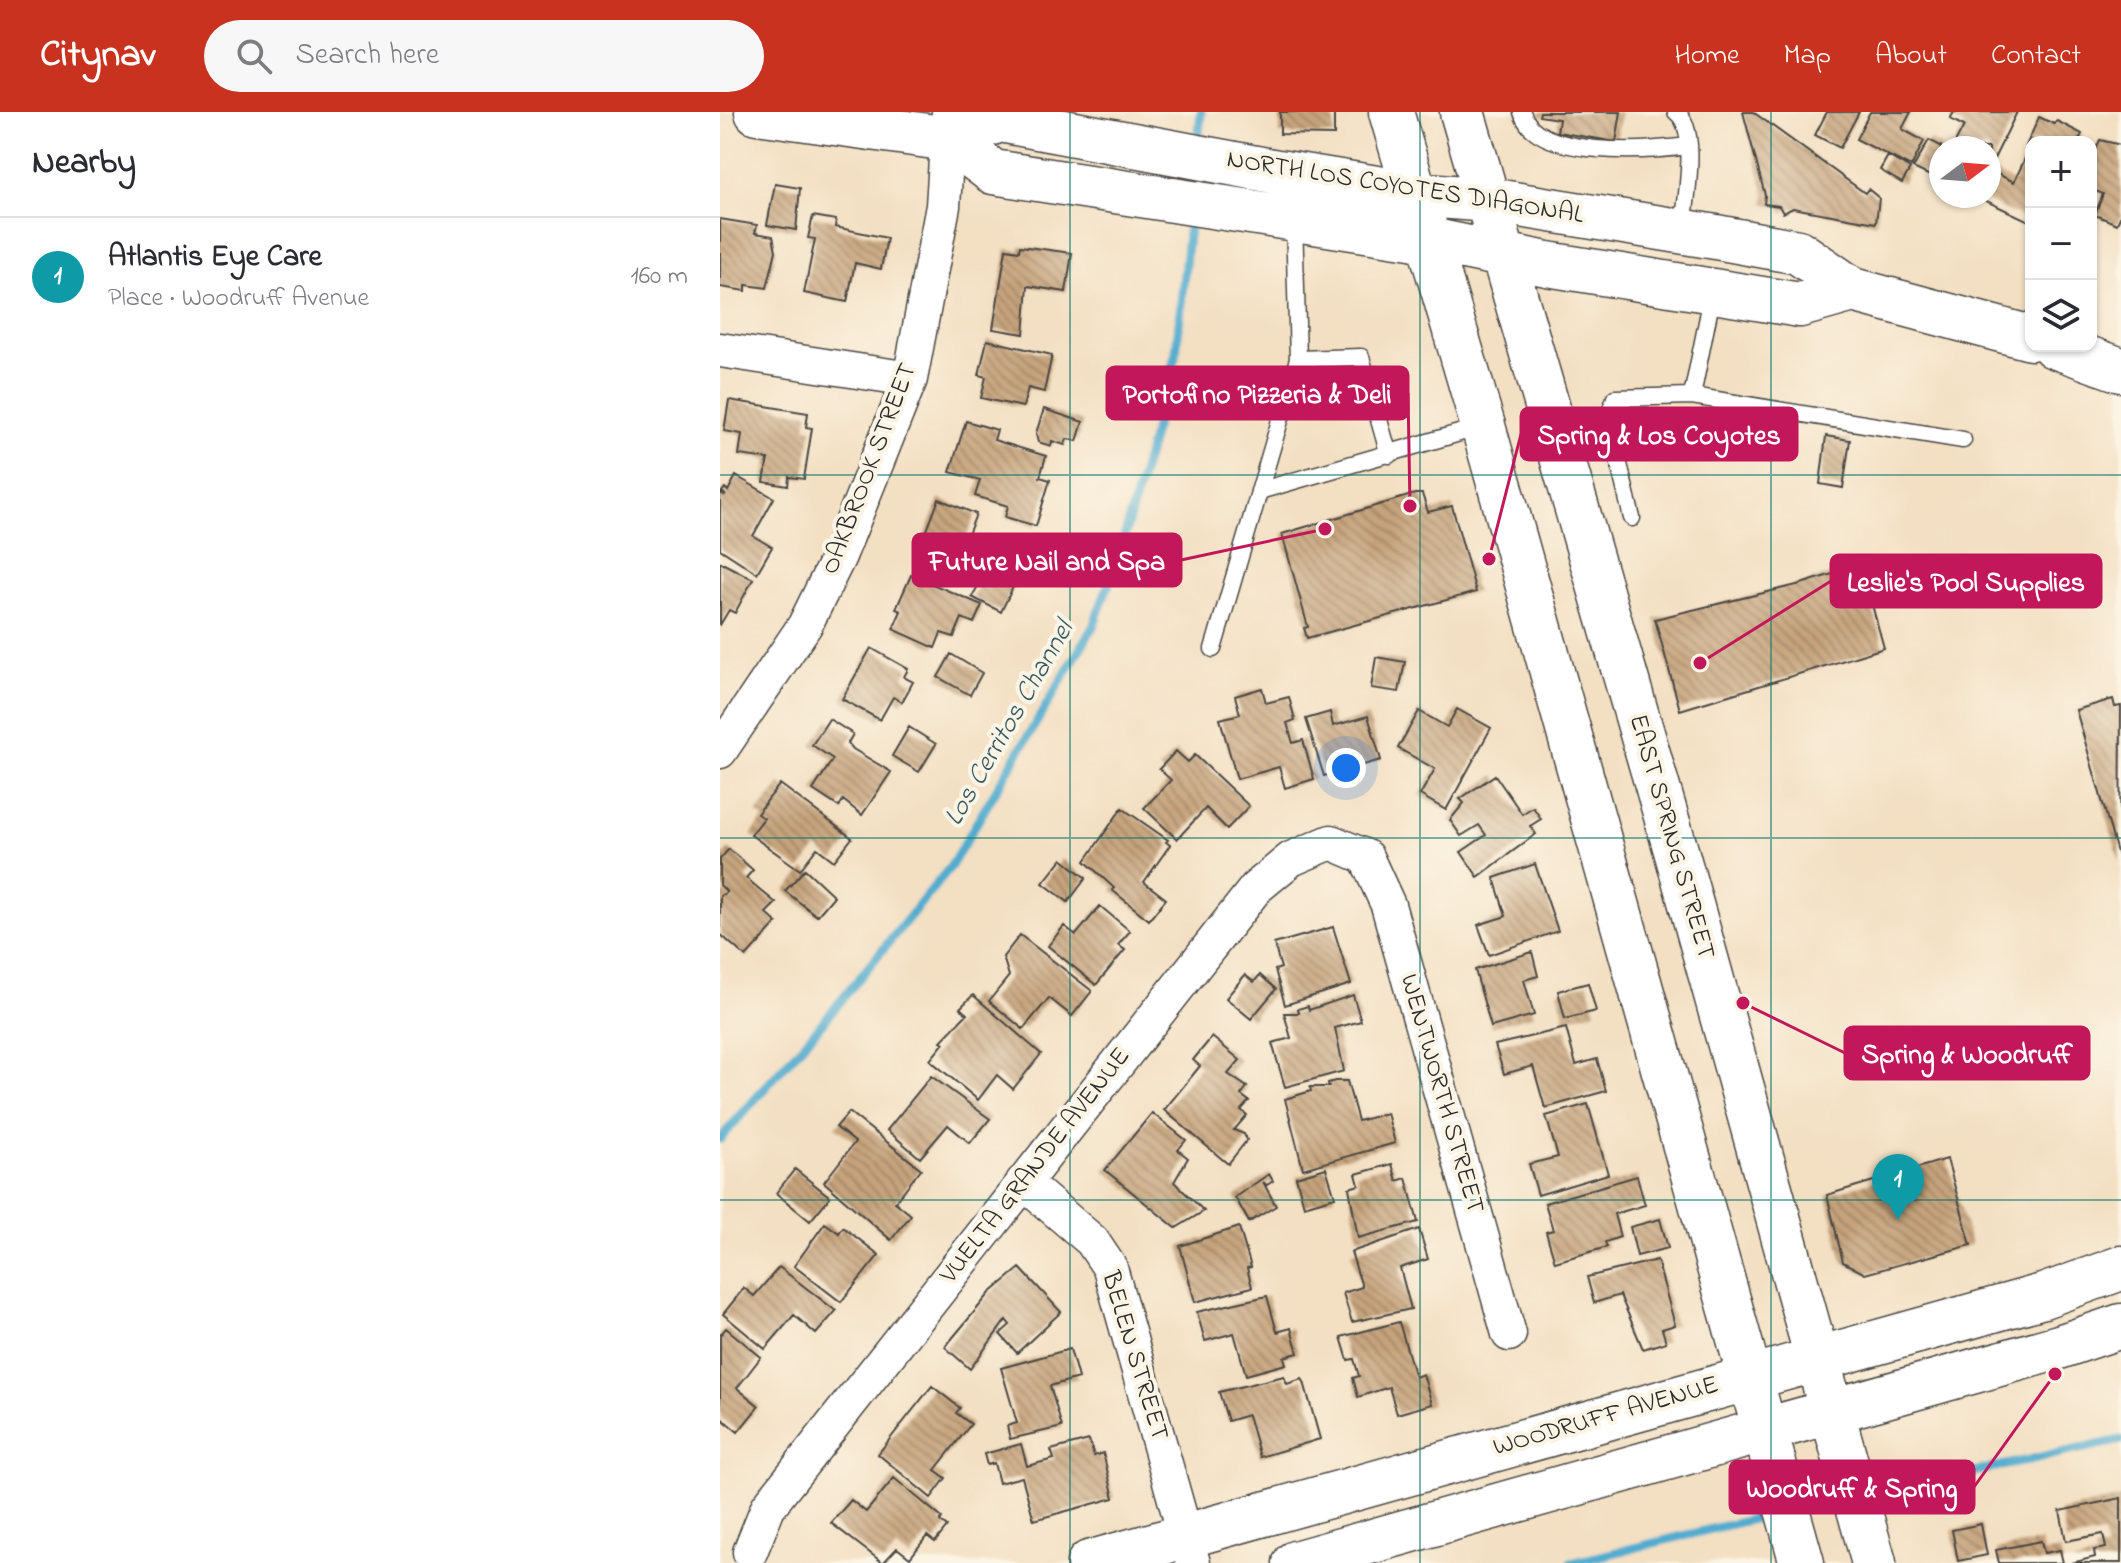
<!DOCTYPE html>
<html lang="en">
<head>
<meta charset="utf-8">
<style>
  :root { --surface:#fff; --page:#f7f7f7; --text:#2b2b33; --muted:#7c7c81; --line:#e1e1e2; --accent:#c8321e }
  body { margin:0; font-family:"Indie Flower",sans-serif; background:var(--page); color:var(--text) }
  .controls { position:absolute; right:24px; top:24px; display:grid; overflow:hidden; border-radius:16px; box-shadow:0 2px 6px #0004 }
  .controls button { width:72px; height:72px; display:grid; place-items:center; padding:0; border:0; border-bottom:2px solid var(--line); background:var(--surface); color:var(--text); font:40px sans-serif }
  .compass { position:absolute; left:1209px; top:24px; width:72px; height:72px; border-radius:50%; background:var(--surface); box-shadow:0 2px 6px #0004; rotate:74deg }
  .you { position:absolute; left:626px; top:656px; width:28px; height:28px; margin:-20px; border:6px solid #fff; border-radius:50%; background:#1a73e8; box-shadow:0 0 0 12px #1a73e833 }
  .badge { display:grid; place-items:center; width:52px; height:52px; border-radius:50%; background:var(--accent); color:#fff; font-size:26px; font-weight:700 }
  .pin { position:absolute; translate:-50% -66px; filter:drop-shadow(0 2px 4px #0008) }
  .pin::after { content:''; position:absolute; top:42px; width:28px; height:24px; background:inherit; clip-path:polygon(0 0,100% 0,50% 100%) }
  .list { margin:0; padding:0; list-style:none }
  h2 { display:flex; justify-content:space-between; align-items:center; height:104px; margin:0; padding:0 32px; font-size:34px }
  h2 small { font-size:26px; font-weight:400; color:var(--muted) }
  .list li { display:grid; grid-template-columns:52px 1fr auto; gap:24px; align-items:center; box-sizing:border-box; height:120px; padding:0 32px; border-top:2px solid var(--line) }
  .list b { display:block; font-size:30px; white-space:nowrap }
  .list p { margin:0; font-size:26px; white-space:nowrap; color:var(--muted) }
  .list em { font-size:26px; font-style:normal; color:var(--muted) }
  .icon { flex:none; width:44px; height:44px; fill:none; stroke:currentColor; stroke-width:2; stroke-linecap:round; stroke-linejoin:round }
  .map { position:relative; flex:none; width:1401px; height:1451px; overflow:hidden }
  header { display:flex; align-items:center; gap:48px; box-sizing:border-box; height:112px; padding:0 40px; background:var(--accent); color:#fff }
  header strong { font-size:38px }
  nav { display:flex; gap:44px; margin-inline-start:auto; font-size:28px }
  .search { width:560px; height:72px; background:var(--page); display:flex; align-items:center; gap:20px; box-sizing:border-box; padding:0 28px; border-radius:44px; color:var(--muted); font-size:30px }
  main { display:flex }
  aside { flex:1; background:var(--surface) }
  .map>svg:first-child { display:block }
  .lines { fill:none; stroke-linecap:round; stroke-linejoin:round }
  .stream { stroke:#51accf; stroke-width:9 }
  .building { fill:url(#building-back-hatch) }
  .lane-casing { stroke:#494642; stroke-width:19 }
  .street-casing { stroke:#494642; stroke-width:37 }
  .secondary-casing { stroke:#494642; stroke-width:47 }
  .lane { stroke:#fff; stroke-width:16 }
  .street { stroke:#fff; stroke-width:34 }
  .secondary { stroke:#fff; stroke-width:44 }
  .grid { fill:none; stroke:#0f766e; stroke-width:2; stroke-opacity:0.55 }
  .labels { text-anchor:middle; dominant-baseline:central; stroke-width:8; stroke-linejoin:round; paint-order:stroke }
  .street-label { font-size:26px; fill:#2b2b2b; stroke:#fcf5e5 }
  .water-label { font-size:28px; font-style:italic; fill:#385864; stroke:#fcf5e5 }
  .leader { fill:none; stroke:#c2185b; stroke-width:3 }
  .callout-dot { fill:#c2185b; stroke:#fcf5e5; stroke-width:3 }
  .callout { fill:#c2185b; stroke:#c2185b; stroke-width:3 }
  .callout-label { font-size:28px; text-anchor:middle; font-weight:bold; fill:#fff }
</style>
</head>
<body>
<header>
<strong>Citynav</strong>
<div class="search"><svg class="icon" aria-label="search" viewBox="0 0 24 24"><circle cx="10" cy="10" r="6"/><path d="M15 15l6 6"/></svg>Search here</div>
<nav><a>Home</a><a>Map</a><a>About</a><a>Contact</a></nav>
</header>
<main>
<aside>
<h2>Nearby<small></small></h2>
<ul class="list">
<li><span class="badge" style="background:#0f9aa8">1</span><div><b>Atlantis Eye Care</b><p>Place · Woodruff Avenue</p></div><em>160 m</em></li>
</ul>
</aside>
<div class="map">
<svg width="1401" height="1451" viewBox="0 0 1401 1451">
  <defs>
    <pattern id="building-back-hatch" width="6" height="6" patternUnits="userSpaceOnUse" patternTransform="scale(2)"><rect width="6" height="6" fill="#c6a37c"/><path d="M-1 5l2 2M0 0l6 6M5-1l2 2" fill="none" stroke="#a18566"/></pattern>
  </defs>
  <rect width="100%" height="100%" fill="#fcf5e5"/>
  <filter id="ink" filterUnits="userSpaceOnUse"><feTurbulence type="fractalNoise" baseFrequency=".0125" numOctaves="2"/><feDisplacementMap in="SourceGraphic" scale="16" xChannelSelector="R" yChannelSelector="G"/><feConvolveMatrix kernelMatrix="1 2 1 2 8 2 1 2 1" color-interpolation-filters="sRGB"/></filter>
  <filter id="wash" filterUnits="userSpaceOnUse"><feTurbulence type="fractalNoise" baseFrequency=".006" numOctaves="4" result="noise"/><feDisplacementMap in="SourceGraphic" scale="32" xChannelSelector="R" yChannelSelector="G"/><feGaussianBlur stdDeviation="1.8" result="paint"/><feColorMatrix in="noise" values="0 0 0 0 0 0 0 0 0 0 0 0 0 0 0 0 0 1.4 0 .05"/><feComposite in="paint" operator="in"/></filter>
  <g filter="url(#wash)">
    <rect width="100%" height="100%" fill="#f3dfc2"/>
    <g class="lines">
      <!-- stream -->
      <path class="stream" d="M478 32 481 0
        M0 1027 110 902 231 754 373 515 400 440 456 241 470 103
        M1156 1381 1401 1328
        M851 1451 1033 1407"/>
    </g>
    <g id="blocks">
      <!-- building -->
      <path class="building" d="M560 0H614V23L560 22Z
        M820 0H901L896 30 837 20 839 7 819 4Z
        M1023 0H1033L1145 81 1148 77 1159 86 1156 111 1073 96 1063 101 1059 94 1044 92 1045 83Z
        M1107 0H1139L1120 36 1095 23Z
        M1150 0H1191L1182 17 1204 29 1191 55 1136 27Z
        M1234 0H1297L1269 57V36H1241L1235 31 1244 14 1230 7Z
        M1319 5 1334 12 1337 9 1362 22 1358 30H1311V110L1262 87 1269 84 1275 61 1294 70 1310 36 1306 34Z
        M1209 28 1221 34 1219 68 1193 56Z
        M1380 28 1401 33V103L1397 112 1375 103 1383 82 1371 77V48Z
        M1168 44 1190 57 1182 71 1160 58Z
        M55 72 80 76 76 118 47 113Z
        M93 104 116 108 115 115 167 126 161 157 135 151 127 190 84 181 95 127 88 126Z
        M0 107 37 113 35 121 53 124 56 139 47 176 26 173V179L0 175Z
        M300 134 352 141 346 180 308 174 304 222 273 217 286 137 299 139Z
        M267 228 332 243 324 280 308 276 303 295 261 286 266 265 259 263Z
        M9 288 88 301 86 315 92 316 84 367 69 365 68 374 44 370 48 347 19 343 22 322 4 319Z
        M324 297 363 310 357 329 347 327 345 333 332 329 331 334 318 330 316 321Z
        M246 309 277 318 274 328 326 344 320 365 330 368 316 414 285 405 288 394 255 384 260 368 230 360Z
        M1106 324 1130 328 1123 376 1100 372Z
        M16 364 54 386 33 424 52 435 37 461 0 437V381L6 384 2 380 5 376 8 379Z
        M695 382H702L708 400 732 394 756 480 587 526 584 516 588 515 562 422Z
        M219 387 256 402 233 461 196 447Z
        M0 450 33 467 15 501 9 498 0 513Z
        M1141 453 1164 536 960 598 935 507 1081 472Z
        M266 459 294 473 281 500 252 485Z
        M191 463 262 493 254 511 242 506 234 525 221 521 215 536 173 517 181 499 176 497Z
        M151 536 188 557 184 565 193 570 182 590 173 585 160 608 122 587Z
        M231 542 262 561 250 583 218 565Z
        M656 545 685 550 679 580 651 576Z
        M542 576 546 591 569 585 575 608 567 611 573 631 583 628 594 667 565 676 559 655 517 667 500 607 520 602 515 584Z
        M1393 587 1395 595 1401 594 1400 751 1356 598Z
        M737 597 771 616 726 698 700 683 715 657 678 636 699 599 727 615Z
        M610 600 613 614 648 604 661 648 604 664 586 607Z
        M109 607 133 622 128 631 133 637 171 660 142 703 123 688 119 695 93 678 113 647 92 633Z
        M189 615 216 632 199 660 172 644Z
        M456 639 468 650 475 643 529 694 507 717 486 696 457 727 424 696 451 668 439 657Z
        M775 663 802 702 813 695 821 707 810 714 816 722 758 765 741 740 766 723 759 713 741 724 730 708 744 691 740 687Z
        M60 672 132 726 114 749 97 736 80 758 31 723 44 706 37 702Z
        M402 696 448 728 446 730 450 733 424 770 446 787 429 808 392 778 394 776 365 749Z
        M9 737 33 758 26 766 56 791 46 801 57 811 26 845 0 822V784L7 780 0 773V747Z
        M342 747 366 766 348 790 323 771Z
        M815 752 838 819 769 843 758 813 786 804 774 766Z
        M85 757 114 784 97 804 65 779Z
        M380 794 410 819 398 833 405 838 376 873 328 834 344 814 356 823Z
        M613 815 631 872 565 893 555 858 561 856 554 832Z
        M300 823 372 879 352 904 329 886 303 917 269 889 289 864 283 845Z
        M812 840 818 864 804 868 814 903 771 915 755 858Z
        M525 863 534 870 540 863 556 877 531 907 506 886Z
        M868 871 876 899 845 907 838 879Z
        M253 883 321 942 293 977 277 963 258 988 210 948 224 931 221 929 247 902 240 896Z
        M633 883 641 909 615 916 624 959 565 975 552 931 571 926 564 901H579L578 897 588 894 589 898Z
        M846 916 856 953 877 947 886 979 825 996 813 954 784 962 775 933Z
        M492 925 520 948 508 962 527 975 521 983 529 989 521 998 527 1003 514 1018 524 1022 527 1028 508 1052 444 998 480 954 473 948Z
        M211 964 270 1007 250 1031 228 1013 200 1046 167 1018Z
        M615 969H627L638 1009 667 1001 675 1031 583 1057 565 987 591 979 590 975H609L608 971Z
        M868 992 888 1062 818 1083 809 1052 838 1045 826 1004Z
        M129 1000 201 1057 175 1090 191 1103 171 1128 104 1070 135 1030 116 1015Z
        M432 1001 466 1028 458 1038 468 1046 454 1070 484 1099 456 1116 385 1058Z
        M1227 1047 1251 1133 1145 1162 1123 1150 1107 1083Z
        M672 1052 677 1069 686 1066 698 1110 638 1126 629 1076 639 1073 636 1062Z
        M606 1056 615 1085 584 1094 576 1065Z
        M75 1057 110 1085 90 1109 56 1081Z
        M549 1062 553 1069 547 1073 543 1070 556 1094 529 1110 515 1085Z
        M917 1064 925 1093 894 1102 900 1125 885 1130 887 1135 835 1150 826 1120 833 1118 825 1091Z
        M940 1107 948 1136 917 1144 910 1115Z
        M105 1111 119 1121 123 1115 159 1143 121 1190 74 1154Z
        M519 1115 531 1155 527 1156 532 1175 475 1190 460 1134Z
        M699 1117 708 1147 680 1156 691 1197 632 1210 623 1181 642 1175 631 1140Z
        M937 1148 955 1213 942 1217 946 1230 923 1237 900 1183 874 1191 867 1165Z
        M59 1155 116 1199 96 1222 74 1203 45 1237 3 1202 24 1176 34 1184Z
        M300 1156 341 1200 297 1241 280 1222 290 1213 286 1208 250 1257 225 1235 270 1181Z
        M547 1184 557 1220 571 1216 578 1241 564 1245 566 1252 526 1263 514 1221 485 1229 477 1200Z
        M679 1210 695 1265 703 1262 712 1292 677 1302 669 1275 638 1285 633 1266 639 1264 634 1247 628 1248 621 1225Z
        M6 1216 41 1245 17 1276 39 1294 18 1320 0 1305V1223Z
        M350 1237 358 1266 330 1274 342 1315 290 1327 287 1314 297 1311 281 1256Z
        M564 1264 567 1272 582 1267 584 1270 600 1327 540 1345 528 1303 508 1309 499 1280Z
        M212 1274 240 1296 236 1301 251 1312 215 1358 226 1366 211 1386 158 1342Z
        M369 1328 374 1344 383 1341 394 1386 314 1408 302 1365 279 1371 274 1351 267 1353 264 1342 301 1332 307 1354 334 1347 331 1338Z
        M174 1366 222 1406 220 1409 227 1415 215 1430 207 1424 190 1446 177 1436 163 1451 111 1411 131 1388 146 1400Z
        M1401 1386V1451H1352L1375 1445 1374 1438 1386 1436 1383 1422 1346 1429 1340 1399Z
        M1261 1412 1267 1443 1238 1449 1232 1418Z
        M1321 1429 1324 1441 1340 1438 1343 1451H1279L1276 1438Z"/>
    </g>
  </g>
  <g filter="url(#ink)">
    <use href="#blocks" fill-opacity="0" stroke="#494642" stroke-width="2"/>
    <g class="lines">
      <defs>
        <path id="lane" d="M802 0C815 48 930 39 969 34
          M956 0C980 17 965 90 963 118
          M993 180 972 284 1243 328
          M578 247 641 245 669 343
          M539 379 760 315
          M912 406 888 306 895 286 972 284
          M493 537 578 247 574 108"/>
        <path id="street" d="M0 238 190 267
          M0 639 85 513 119 444 190 267 223 94 229 0
          M303 1070 372 1129 390 1156 473 1451
          M30 1440 48 1395 536 776 571 747 611 730 646 745 668 793 789 1222"/>
        <path id="secondary" d="M37 0 229 27 280 8 558 60 694 82 769 88 996 125 1078 140 1133 178 1311 226
          M671 0 763 314 1082 1451
          M742 0 957 742 1154 1451
          M229 27 273 60 710 128 827 152 1080 193 1133 178
          M1334 234 1401 258
          M369 1451 1323 1184 1401 1156
          M575 1451 1339 1235 1401 1214"/>
      </defs>
      <!-- lane casing -->
      <use href="#lane" class="lane-casing"/>
      <!-- street casing -->
      <use href="#street" class="street-casing"/>
      <!-- secondary casing -->
      <use href="#secondary" class="secondary-casing"/>
      <!-- lane -->
      <use href="#lane" class="lane"/>
      <!-- street -->
      <use href="#street" class="street"/>
      <!-- secondary -->
      <use href="#secondary" class="secondary"/>
    </g>
  </g>
  <!-- grid -->
  <path class="grid" d="M350 0V1451M700 0V1451M1051 0V1451M0 363H1401M0 726H1401M0 1088H1401"/>
  <g class="labels">
    <!-- street labels -->
    <g class="street-label">
      <text transform="translate(685 76) rotate(9)">NORTH LOS COYOTES DIAGONAL</text>
      <text transform="translate(150 357) rotate(-69)">OAKBROOK STREET</text>
      <text transform="translate(951 725) rotate(74)">EAST SPRING STREET</text>
      <text transform="translate(721 982) rotate(74)">WENTWORTH STREET</text>
      <text transform="translate(316 1054) rotate(-52)">VUELTA GRANDE AVENUE</text>
      <text transform="translate(414 1244) rotate(73)">BELEN STREET</text>
      <text transform="translate(886 1305) rotate(-16)">WOODRUFF AVENUE</text>
    </g>
    <!-- water labels -->
    <g class="water-label">
      <text transform="translate(290 612) rotate(-60)">Los Cerritos Channel</text>
    </g>
  </g>
  <!-- callouts -->
  <path class="leader" d="M690 394L688 281M769 447L801 322M605 417L461 448M980 551L1111 469M1023 891L1125 941M1335 1262L1254 1375"/>
  <g class="callout-dot">
    <circle cx="690" cy="394" r="8"/>
    <circle cx="769" cy="447" r="8"/>
    <circle cx="605" cy="417" r="8"/>
    <circle cx="980" cy="551" r="8"/>
    <circle cx="1023" cy="891" r="8"/>
    <circle cx="1335" cy="1262" r="8"/>
  </g>
  <g class="callout">
    <rect x="387" y="255" width="301" height="52" rx="8"/>
    <rect x="801" y="296" width="276" height="52" rx="8"/>
    <rect x="193" y="422" width="268" height="52" rx="8"/>
    <rect x="1111" y="443" width="270" height="52" rx="8"/>
    <rect x="1125" y="915" width="244" height="52" rx="8"/>
    <rect x="1010" y="1349" width="244" height="52" rx="8"/>
  </g>
  <g class="callout-label">
    <text x="537" y="291">Portofino Pizzeria &amp; Deli</text>
    <text x="939" y="332">Spring &amp; Los Coyotes</text>
    <text x="327" y="458">Future Nail and Spa</text>
    <text x="1246" y="479">Leslie's Pool Supplies</text>
    <text x="1247" y="951">Spring &amp; Woodruff</text>
    <text x="1132" y="1385">Woodruff &amp; Spring</text>
  </g>
</svg>
<div class="controls">
<button>+</button>
<button>−</button>
<button><svg class="icon" aria-label="layers" viewBox="0 0 24 24"><path d="M12 4l9 5-9 5-9-5zM3 14l9 5 9-5"/></svg></button>
</div>
<svg class="compass" viewBox="-18 -18 36 36"><path d="M0-13l5 13h-10z" fill="#e53935"/><path d="M0 13l5-13h-10z" fill="#7c7c81"/></svg>
<div class="you"></div>
<div class="pin badge" style="left:1178px;top:1108px;background:#0f9aa8">1</div>
</div>
</main>
</body>
</html>
